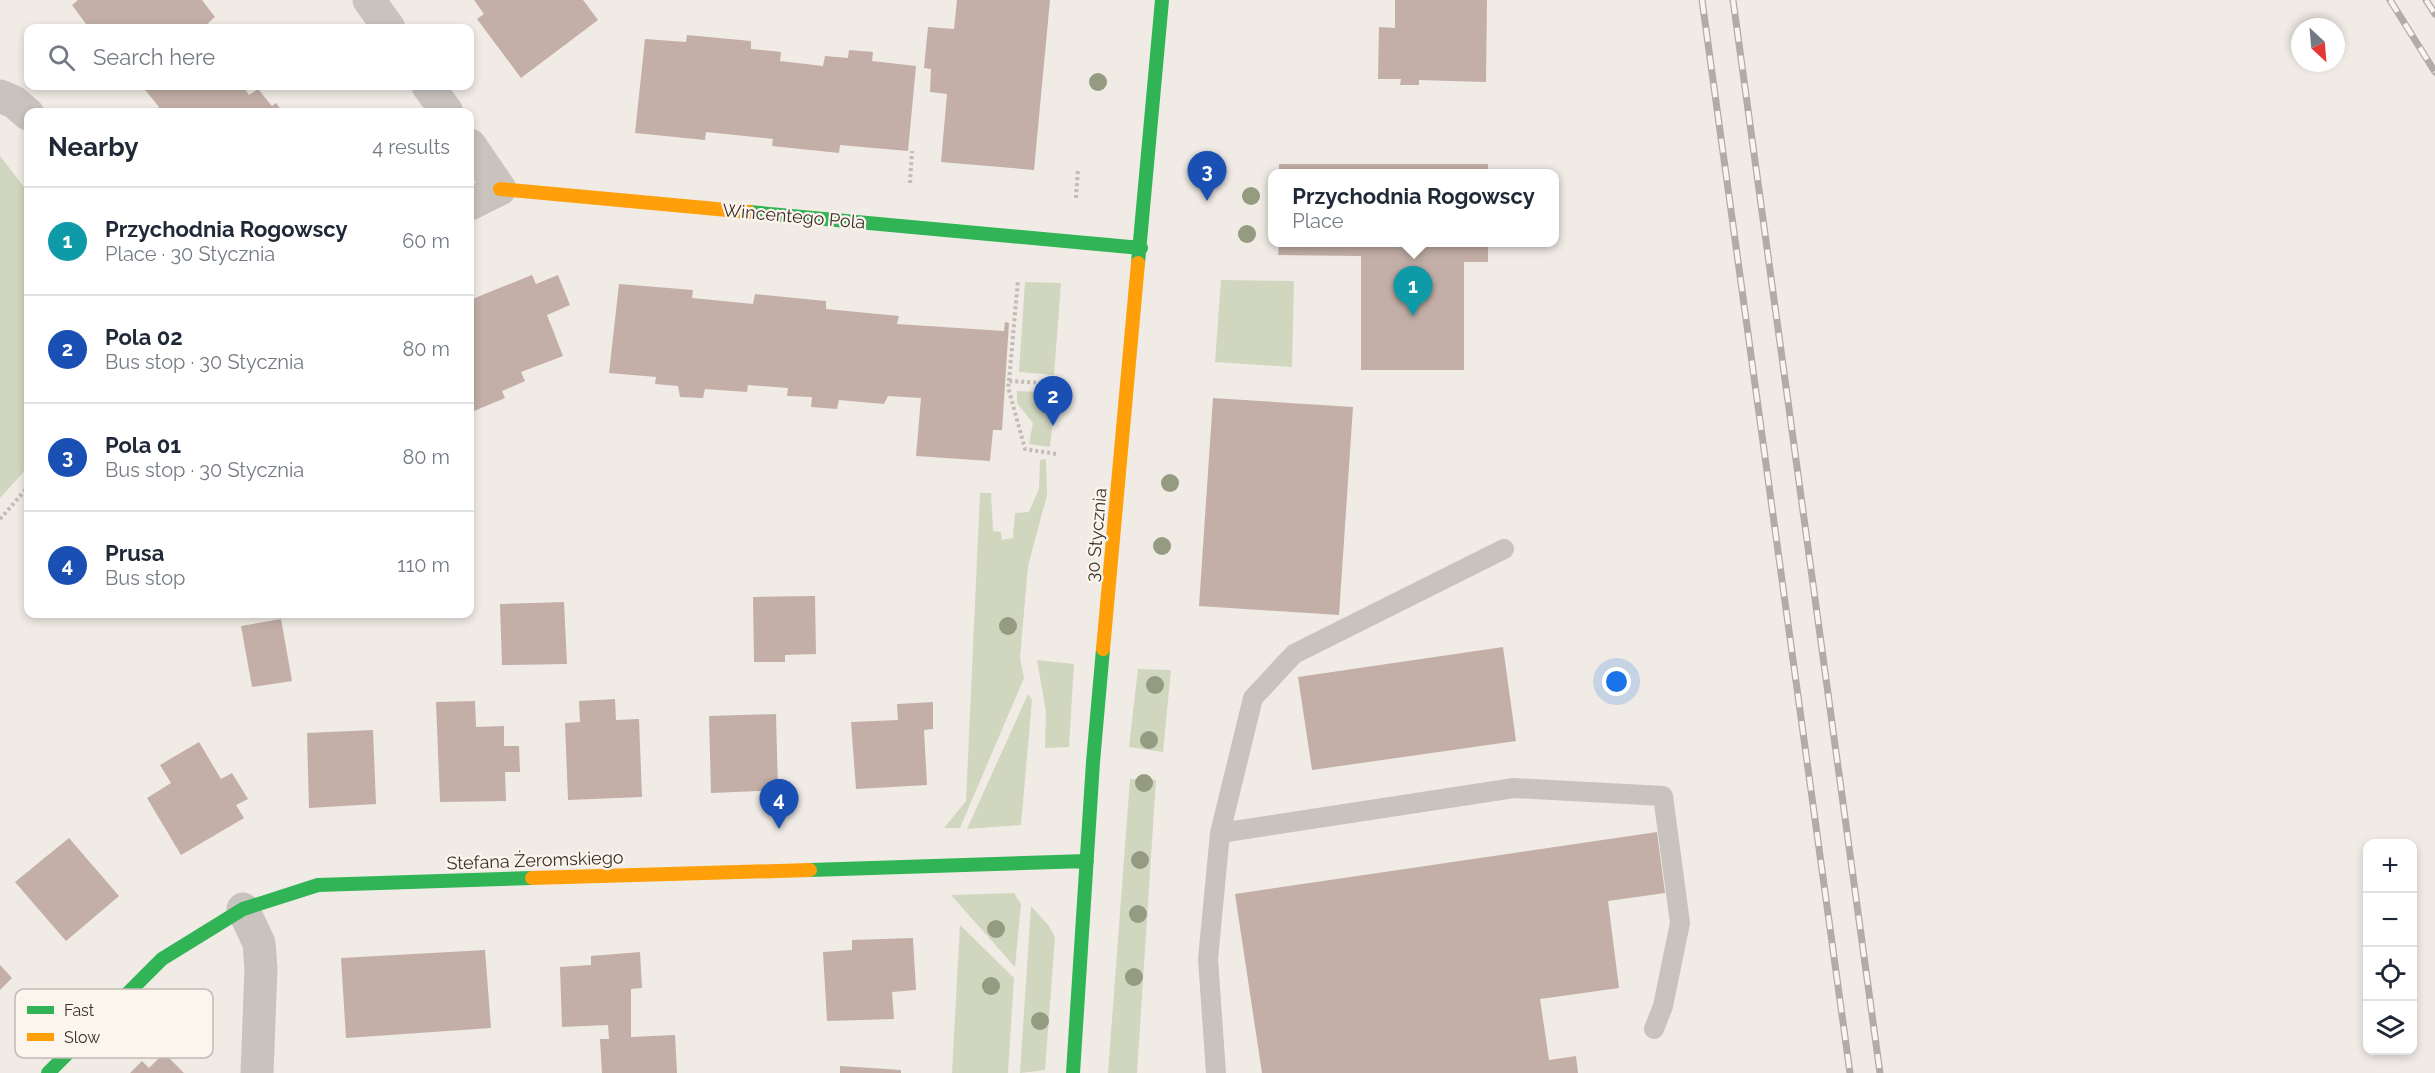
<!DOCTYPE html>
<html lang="en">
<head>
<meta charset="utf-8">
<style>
  :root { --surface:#fff; --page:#f6f6f7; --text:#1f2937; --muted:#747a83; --line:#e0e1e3; --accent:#7a716c }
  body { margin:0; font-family:Raleway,sans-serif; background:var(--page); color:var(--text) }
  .controls { position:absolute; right:18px; bottom:18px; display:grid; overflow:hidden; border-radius:12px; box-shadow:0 3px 9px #0003 }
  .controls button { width:54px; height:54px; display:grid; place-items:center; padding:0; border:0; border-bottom:2px solid var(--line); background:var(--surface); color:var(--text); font:30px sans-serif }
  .compass { position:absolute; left:2291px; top:18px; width:54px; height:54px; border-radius:50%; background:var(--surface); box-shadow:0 3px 9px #0003; rotate:154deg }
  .you { position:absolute; left:1617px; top:682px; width:21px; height:21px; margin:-15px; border:4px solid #fff; border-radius:50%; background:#1a73e8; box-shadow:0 0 0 9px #1a73e833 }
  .badge { display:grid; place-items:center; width:39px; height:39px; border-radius:50%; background:var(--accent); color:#fff; font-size:20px; font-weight:700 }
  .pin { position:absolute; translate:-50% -50px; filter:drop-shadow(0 2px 3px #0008) }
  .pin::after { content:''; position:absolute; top:32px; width:21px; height:18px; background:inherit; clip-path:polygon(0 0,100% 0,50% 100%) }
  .popup { position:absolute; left:1268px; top:169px; width:291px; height:78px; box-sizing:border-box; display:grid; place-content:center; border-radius:12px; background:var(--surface); filter:drop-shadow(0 2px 4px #0005); font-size:20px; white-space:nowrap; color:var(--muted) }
  .popup b { font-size:22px; color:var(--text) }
  .popup::after { content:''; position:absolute; left:50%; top:100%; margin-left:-12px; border:12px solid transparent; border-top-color:var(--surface) }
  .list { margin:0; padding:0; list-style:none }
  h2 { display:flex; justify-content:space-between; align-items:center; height:78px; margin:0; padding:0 24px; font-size:26px }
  h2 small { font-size:20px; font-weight:400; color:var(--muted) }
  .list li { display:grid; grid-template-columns:39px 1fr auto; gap:18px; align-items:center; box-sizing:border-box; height:108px; padding:0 24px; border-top:2px solid var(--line) }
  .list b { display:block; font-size:22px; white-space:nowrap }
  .list p { margin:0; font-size:20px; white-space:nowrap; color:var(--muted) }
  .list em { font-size:20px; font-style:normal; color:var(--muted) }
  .icon { flex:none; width:33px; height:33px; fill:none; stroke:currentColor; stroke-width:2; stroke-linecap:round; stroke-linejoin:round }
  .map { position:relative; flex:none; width:2435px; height:1073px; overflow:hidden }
  .search { position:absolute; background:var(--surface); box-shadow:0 3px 9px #0003; left:24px; top:24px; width:450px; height:66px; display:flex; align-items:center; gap:15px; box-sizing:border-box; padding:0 21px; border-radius:12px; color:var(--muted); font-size:22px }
  .panel { position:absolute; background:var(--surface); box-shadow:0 3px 9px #0003; left:24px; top:108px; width:450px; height:510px; border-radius:12px }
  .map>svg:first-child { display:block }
  .green { fill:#d1d6bf }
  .building { fill:#c3afa7 }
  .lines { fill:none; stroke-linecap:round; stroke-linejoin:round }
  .path { stroke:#c2bbb6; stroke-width:4; stroke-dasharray:3 3; stroke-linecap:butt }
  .lane { stroke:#c9c3be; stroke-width:20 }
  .street { stroke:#c9c3be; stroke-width:33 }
  .fast { stroke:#30b455; stroke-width:14 }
  .slow { stroke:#ff9f0a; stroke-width:14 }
  .rail-casing { stroke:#b1aca8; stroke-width:7 }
  .rail { stroke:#fbf5ee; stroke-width:4.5; stroke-dasharray:14; stroke-linecap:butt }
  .tree { fill:#959b80 }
  .labels { text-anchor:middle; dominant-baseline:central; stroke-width:4.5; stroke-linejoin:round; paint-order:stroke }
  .street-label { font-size:18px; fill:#3b302b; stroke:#fbf5ee }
  .key { fill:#fbf5ee; stroke:#c1bab4; stroke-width:1.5 }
  .key-label { font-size:16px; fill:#3b302b }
</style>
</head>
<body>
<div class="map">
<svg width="2435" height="1073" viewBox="0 0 2435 1073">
  <rect width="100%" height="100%" fill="#f0ebe5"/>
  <!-- green -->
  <path class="green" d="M0 156 28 192V467L0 498Z
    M1221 280 1294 281 1292 367 1215 362Z
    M1025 282 1061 283 1054 375 1019 372Z
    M1017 391 1056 393 1050 447 1029 444 1033 423 1017 403Z
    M1046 459 1047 495 1028 566 1020 658 1024 678 960 828H944L966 801 980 493H991L993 531 1001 532 1002 540 1013 538 1015 513 1029 512 1039 489 1040 460Z
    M1037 660 1074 664 1069 747 1045 748 1046 712Z
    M1138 669 1171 670 1163 752 1129 747Z
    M1028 694 1032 700 1021 825 967 829Z
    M1130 779 1156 780 1137 1073H1108Z
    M1014 893 1021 904 1015 967 951 895Z
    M1031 906 1049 926 1055 937 1045 1070 1020 1073Z
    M960 925 1014 978 1008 1073H952Z"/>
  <!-- building -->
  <path class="building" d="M78 0H202L215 17 208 23 212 28H89L72 5Z
    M474 0H583L598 20 521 78 477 19 484 14Z
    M957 0H1050L1034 170 941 162 947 94 930 92 931 69 924 68 928 27 954 29Z
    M1395 0H1487L1486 82 1419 80V85H1400L1401 79H1378L1379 27 1395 28Z
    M687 35 751 41V49L781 52 780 61 823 66 825 56 848 58 849 50 873 52 872 61 916 66 908 151 840 145 839 153 772 146 773 139 706 132 705 140 635 133 645 39 686 42Z
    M142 86H243L249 95 258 89 272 106 276 103 283 112H153L159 107Z
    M1279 164H1488V174H1279Z
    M1279 243H1488V262H1464V370H1361V256L1278 255Z
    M532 275 536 284 558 275 570 305 547 315 563 356 521 372 525 381 502 391 505 398 474 411 470 403V300Z
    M619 284 693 290 692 298 753 304 755 294 826 301V309L899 316 897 324 1004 331 1005 322 1009 323 1002 430H993L990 461 916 456 921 398 888 396 884 404 839 400 837 409 811 407 812 397 787 396 788 388 748 385 747 392 705 389 703 398 680 397 678 386 655 384 656 377 609 373Z
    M1213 398 1353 407 1339 615 1199 606Z
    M815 596 816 654 785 655V662H754L753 597Z
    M564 602 567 664 502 665 500 604Z
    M281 619 292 681 252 687 241 626Z
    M1503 647 1516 741 1312 770 1298 677Z
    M615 699 616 720 639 719 642 797 568 800 565 723 580 722 579 701Z
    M475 701 476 727 504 726V746H519L520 772H505L506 801 440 802 436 702Z
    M933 702V729L924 730 927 785 856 789 851 722 898 720 897 704Z
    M776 714 778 790 711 793 709 716Z
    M373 730 376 804 309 808 307 733Z
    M199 742 221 779 232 773 248 799 236 805 244 818 181 855 147 798 171 783 160 765Z
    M1657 832 1665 893 1608 901 1619 988 1540 999 1549 1060 1576 1056 1578 1073H1262L1235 894Z
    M69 838 119 896 66 941 15 882Z
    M913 938 916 990 892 992 894 1019 827 1021 823 952 852 950V940Z
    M485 950 491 1028 346 1038 341 958Z
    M640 952 642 988 631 989V1037L675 1035 677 1073H602L600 1039H609L608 1025 562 1027 560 967 591 965V956Z
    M0 965 12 978 0 990Z
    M164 1053 184 1073H130L142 1061 149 1068Z
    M840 1066 901 1070V1073H840Z"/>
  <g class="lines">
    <!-- path -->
    <path class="path" d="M910 183 912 151
      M1076 198 1078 169
      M1009 381 1018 280
      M1056 454 1025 449 1008 387 1009 381 1064 384
      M0 519 28 487"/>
    <!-- lane -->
    <path class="lane" d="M1220 833 1253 698 1294 654 1504 549
      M1216 1073 1208 959 1220 833 1514 788 1663 796 1680 923 1663 1006 1654 1029"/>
    <!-- street -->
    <path class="street" d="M369 0 389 28
      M428 86 447 112
      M0 96 14 102 28 114
      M470 145 500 189 470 204
      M243 909 259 943 261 969 257 1073"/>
    <!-- fast -->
    <path class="fast" d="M749 212 1141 248
      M1138 263 1162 0
      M810 870 1087 861
      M48 1073 162 959 243 909 318 885 532 878
      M1073 1073 1093 762 1103 649"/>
    <!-- slow -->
    <path class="slow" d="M500 189 749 212
      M1103 649 1138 263
      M532 878 810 870"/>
    <defs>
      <path id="rail" d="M1702 0 1850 1073
        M1733 0 1880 1073
        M2390 0 2435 72
        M2426 0 2435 14"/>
    </defs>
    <!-- rail casing -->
    <use href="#rail" class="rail-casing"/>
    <!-- rail -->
    <use href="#rail" class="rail"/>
  </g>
  <!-- trees -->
  <g class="tree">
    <circle cx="1098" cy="82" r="9"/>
    <circle cx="1251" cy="196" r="9"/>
    <circle cx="1247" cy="234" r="9"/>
    <circle cx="1170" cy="483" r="9"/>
    <circle cx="1162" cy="546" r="9"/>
    <circle cx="1008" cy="626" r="9"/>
    <circle cx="1155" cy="685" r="9"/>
    <circle cx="1149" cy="740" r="9"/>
    <circle cx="1144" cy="783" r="9"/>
    <circle cx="1140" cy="860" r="9"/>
    <circle cx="1138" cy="914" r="9"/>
    <circle cx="996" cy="929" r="9"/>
    <circle cx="1134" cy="977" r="9"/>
    <circle cx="991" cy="986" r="9"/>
    <circle cx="1040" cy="1021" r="9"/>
  </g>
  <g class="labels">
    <!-- street labels -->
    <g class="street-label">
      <text transform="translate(794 216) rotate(5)">Wincentego Pola</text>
      <text transform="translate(1096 535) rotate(-85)">30 Stycznia</text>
      <text transform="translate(535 860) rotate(-2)">Stefana Żeromskiego</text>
    </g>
  </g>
  <!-- legend -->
  <rect x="15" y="989" width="198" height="69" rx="9" class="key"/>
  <rect x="27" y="1006" width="27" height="8" fill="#30b455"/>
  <rect x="27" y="1033" width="27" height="8" fill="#ff9f0a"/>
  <g class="key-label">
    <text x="64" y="1016">Fast</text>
    <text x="64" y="1043">Slow</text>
  </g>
</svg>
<div class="controls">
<button>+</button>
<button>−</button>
<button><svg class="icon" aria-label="locate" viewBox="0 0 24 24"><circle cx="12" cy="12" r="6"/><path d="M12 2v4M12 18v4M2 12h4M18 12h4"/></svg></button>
<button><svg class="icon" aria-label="layers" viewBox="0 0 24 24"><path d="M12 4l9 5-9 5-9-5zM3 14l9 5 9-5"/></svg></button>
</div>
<svg class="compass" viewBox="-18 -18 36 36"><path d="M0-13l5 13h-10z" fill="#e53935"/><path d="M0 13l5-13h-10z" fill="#747a83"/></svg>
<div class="you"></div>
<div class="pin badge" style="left:1413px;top:316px;background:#0f9aa8">1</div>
<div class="popup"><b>Przychodnia Rogowscy</b>Place</div>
<div class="pin badge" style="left:1053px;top:426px;background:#1a4fb4">2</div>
<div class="pin badge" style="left:1207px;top:201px;background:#1a4fb4">3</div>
<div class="pin badge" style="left:779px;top:829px;background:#1a4fb4">4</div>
<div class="search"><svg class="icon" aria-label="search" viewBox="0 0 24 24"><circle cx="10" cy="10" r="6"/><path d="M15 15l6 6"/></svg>Search here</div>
<section class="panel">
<h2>Nearby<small>4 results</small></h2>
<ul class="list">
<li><span class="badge" style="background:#0f9aa8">1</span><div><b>Przychodnia Rogowscy</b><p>Place · 30 Stycznia</p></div><em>60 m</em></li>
<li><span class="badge" style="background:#1a4fb4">2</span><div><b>Pola 02</b><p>Bus stop · 30 Stycznia</p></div><em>80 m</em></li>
<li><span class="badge" style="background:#1a4fb4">3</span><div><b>Pola 01</b><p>Bus stop · 30 Stycznia</p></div><em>80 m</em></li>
<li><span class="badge" style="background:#1a4fb4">4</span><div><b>Prusa</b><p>Bus stop</p></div><em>110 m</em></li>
</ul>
</section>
</div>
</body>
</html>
